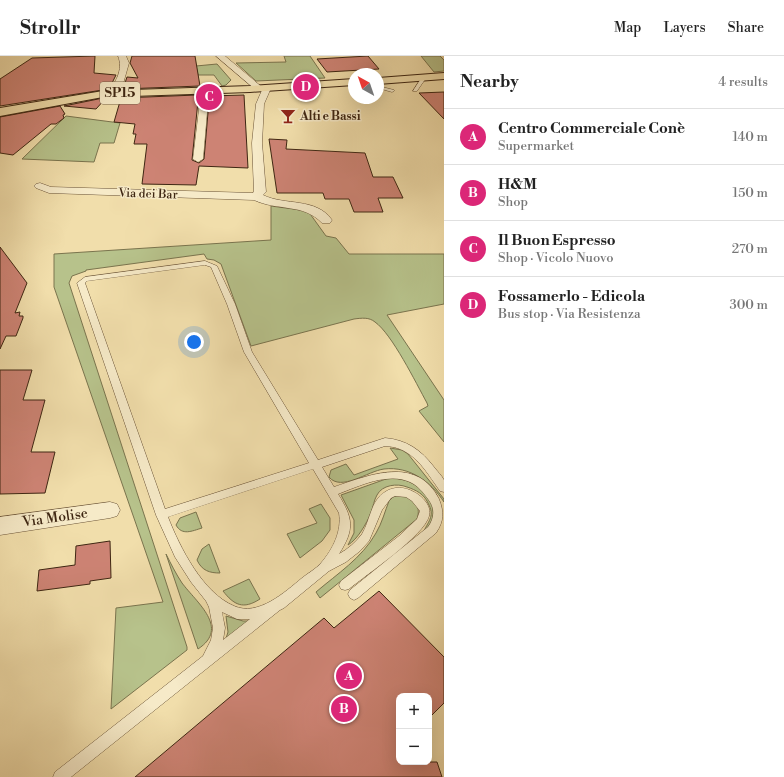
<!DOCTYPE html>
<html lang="en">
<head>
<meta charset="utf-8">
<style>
  :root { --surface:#fff; --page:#f2f2f2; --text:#222; --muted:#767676; --line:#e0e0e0; --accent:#db2777 }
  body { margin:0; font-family:"Libre Bodoni",serif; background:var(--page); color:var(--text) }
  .controls { position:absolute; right:12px; bottom:12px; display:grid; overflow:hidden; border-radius:8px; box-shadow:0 4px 16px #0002 }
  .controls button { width:36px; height:36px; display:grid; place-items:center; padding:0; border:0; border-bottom:1px solid var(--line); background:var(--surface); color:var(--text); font:20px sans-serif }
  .compass { position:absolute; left:348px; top:12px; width:36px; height:36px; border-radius:50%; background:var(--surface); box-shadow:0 4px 16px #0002; rotate:320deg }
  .you { position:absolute; left:194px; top:286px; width:14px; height:14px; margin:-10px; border:3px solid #fff; border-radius:50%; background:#1a73e8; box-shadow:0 0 0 6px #1a73e833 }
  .badge { display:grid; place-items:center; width:26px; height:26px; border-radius:50%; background:var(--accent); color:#fff; font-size:13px; font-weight:700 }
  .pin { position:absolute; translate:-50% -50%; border:2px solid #fff; box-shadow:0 1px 4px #0006 }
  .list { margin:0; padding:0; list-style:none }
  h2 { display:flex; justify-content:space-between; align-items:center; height:52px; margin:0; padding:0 16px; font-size:17px }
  h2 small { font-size:13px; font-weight:400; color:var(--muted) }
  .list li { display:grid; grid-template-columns:26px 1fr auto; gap:12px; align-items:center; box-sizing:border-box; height:56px; padding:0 16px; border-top:1px solid var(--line) }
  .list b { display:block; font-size:15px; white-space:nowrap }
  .list p { margin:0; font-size:13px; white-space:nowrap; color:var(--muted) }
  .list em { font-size:13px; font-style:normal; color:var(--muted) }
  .map { position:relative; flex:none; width:444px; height:721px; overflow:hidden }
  header { display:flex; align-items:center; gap:24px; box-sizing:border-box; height:56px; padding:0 20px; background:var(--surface); border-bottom:1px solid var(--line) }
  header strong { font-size:19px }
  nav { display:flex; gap:22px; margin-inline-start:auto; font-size:14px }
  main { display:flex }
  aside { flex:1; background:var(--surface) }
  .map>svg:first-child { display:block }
  .green { fill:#b7c28b; stroke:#7a744e }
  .building { fill:#cd8374; stroke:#3e2612 }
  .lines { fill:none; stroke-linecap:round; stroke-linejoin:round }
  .lane-casing { stroke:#6b5438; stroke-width:1 }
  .street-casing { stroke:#6b5438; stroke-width:1 }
  .primary-casing { stroke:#3e2612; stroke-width:2 }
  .lane { fill:#f6eac8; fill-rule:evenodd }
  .street { fill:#f6eac8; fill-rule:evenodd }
  .primary { fill:#f1deab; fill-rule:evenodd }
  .labels { text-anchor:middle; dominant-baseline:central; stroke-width:3; stroke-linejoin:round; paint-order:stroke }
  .far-poi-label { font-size:12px; font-weight:bold; fill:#3e2612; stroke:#f6eac8; text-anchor:start }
  .far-street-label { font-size:12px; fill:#3e2612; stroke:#f6eac8 }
  .shield { fill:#f6eac8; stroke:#756149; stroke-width:1 }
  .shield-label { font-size:13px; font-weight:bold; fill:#3e2612 }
  .street-label { font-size:14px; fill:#3e2612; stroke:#f6eac8 }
</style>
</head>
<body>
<header>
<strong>Strollr</strong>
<nav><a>Map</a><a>Layers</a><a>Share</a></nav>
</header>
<main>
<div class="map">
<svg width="444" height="721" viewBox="0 0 444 721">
  <rect width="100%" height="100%" fill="#f1deab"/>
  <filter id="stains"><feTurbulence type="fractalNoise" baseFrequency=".005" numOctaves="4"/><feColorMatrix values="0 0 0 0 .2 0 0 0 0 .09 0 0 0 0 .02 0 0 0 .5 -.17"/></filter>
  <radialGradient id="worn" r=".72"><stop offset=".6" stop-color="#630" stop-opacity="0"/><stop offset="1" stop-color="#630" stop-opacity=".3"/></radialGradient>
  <!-- green -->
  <path class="green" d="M284 0H310L325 22 256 25 236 7 286 6Z
    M421 0H440L444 4V15L434 16Z
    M217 8 231 24 226 29 222 30 214 19H198L196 10Z
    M66 60 120 67 114 87H100L94 106 22 103Z
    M271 150 308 155 326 180 336 182 349 198H444V248L387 259 444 344V386L419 355 428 350 427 347C416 327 392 278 375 266 369 261 362 262 354 263L251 290 221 208 214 204 207 203 204 198 86 214V215L72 220 69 227 187 591V594L111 653 116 552 163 546 54 231V198L271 184Z
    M390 392 402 394 408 398 444 443V446C431 426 410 410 384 413 368 415 341 436 329 421L331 414 346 408 354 419 398 403Z
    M395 422C400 423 405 424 410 426 429 435 444 459 424 475 429 464 435 460 428 447 424 438 416 434 407 431 397 427 382 429 377 439 374 444 373 451 371 457 366 468 358 483 348 489L354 477V464L341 439 386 423Z
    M398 439C412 440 422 449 417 463L320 542 316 536C337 518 362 502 376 477 382 467 385 455 389 445L393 441Z
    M321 448 330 462V474L322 485 300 502 287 478 317 467 309 453Z
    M196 456 202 472C192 475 182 480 176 469L180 462Z
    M209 488 220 517C210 517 202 515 197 504L202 493Z
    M166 498C171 508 176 518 182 527 197 547 230 572 198 593Z
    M249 523 260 543C243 554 234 549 223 535Z
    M226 560 243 565H254L224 589 228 576Z"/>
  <!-- building -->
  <path class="building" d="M95 0 94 17 116 19 109 33 0 50V23L32 2Z
    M132 0H195L200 30 123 33 127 21 138 22 130 7Z
    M368 0 379 13 327 16 317 3Z
    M444 36V63L419 37Z
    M197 39 198 45 192 104 199 107 204 103 209 45 208 40 244 39 248 112 199 110 196 129 142 128 147 88H134L136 78H133L135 68 114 66 121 42Z
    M106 42 96 53 64 50 103 42Z
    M60 50 65 58 63 59 64 62 56 68H51L13 99 0 97V61Z
    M269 83 287 84 286 93 365 97 373 121H393L403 142H378L383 156H354L349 143H325L323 137H277Z
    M0 191 27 227 15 257 20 256 19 260H23V262L16 280H6L0 293Z
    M0 314H32L23 344H45L31 396H55L45 437 0 438Z
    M110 485 111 522 90 525V528L37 535 39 514 75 509 76 490Z
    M379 535 444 601V647L429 662V640H399V706H437L442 721H135L324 562 334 572Z"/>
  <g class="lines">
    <defs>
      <path id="lane" d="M422 21 426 22 417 35H413Z
        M378 30 394 34V35L392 36 378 32Z
        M205 205 217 210 235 248 252 296 318 404 385 382C407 384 421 394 434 411 437 415 442 420 444 424 444 427 444 433 444 436L440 435C425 414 413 391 385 390L322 411 334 431C369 419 417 399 439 443 444 456 444 465 436 477L358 542 354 544 350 542 348 538 350 534 428 471C435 461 435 452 428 443 423 436 418 430 410 426 388 416 359 430 338 438 353 462 355 473 339 498 348 493 356 486 362 478 370 465 371 444 385 436 394 430 405 431 414 436 422 440 432 450 429 460 424 480 367 518 349 533L345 534 341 533 339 529 341 525 399 480 417 463 420 455 412 445 406 441 395 440 391 442 382 454 369 485 360 495 346 506 329 515 284 552 280 554 71 721H53L55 716 203 600 211 584 213 572 209 551 206 545 191 526 175 501 156 459 77 227 85 221ZM205 209 211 211 227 248 244 296 309 407 165 453 85 227 87 225ZM313 413 339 457C342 475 333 493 321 507 316 513 308 517 302 522 285 536 258 561 234 550 203 537 180 492 168 461ZM222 556 237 563H250L223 584 225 572Z"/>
      <path id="street" d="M118 0H126L129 7 123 28 114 40 111 41 107 38C115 27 124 14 118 0Z
        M216 0H225L263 32 267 29 271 32 264 48 262 87 266 136 263 139C285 150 316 141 332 164L330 167H322C303 147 277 155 254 144L49 137 36 132 34 130 36 128 40 127 51 131 253 137 254 135 252 87 256 48 262 34H256Z
        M202 32 206 35 208 45 203 103 198 106 193 103 200 45 198 35Z
        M110 446 117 448 120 454 117 460 110 462 0 479V461Z"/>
      <path id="primary" d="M444 17V23L378 28V22Z
        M354 23V29L250 36 103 41 0 60V52L103 35 250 30Z"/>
    </defs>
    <!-- lane casing -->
    <use href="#lane" class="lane-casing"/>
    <!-- street casing -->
    <use href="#street" class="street-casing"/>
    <!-- primary casing -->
    <use href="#primary" class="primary-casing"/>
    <!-- lane -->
    <use href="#lane" class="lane"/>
    <!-- street -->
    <use href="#street" class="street"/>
    <!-- primary -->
    <use href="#primary" class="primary"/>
  </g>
  <!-- icons -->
  <defs>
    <symbol id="bar-bare" viewBox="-9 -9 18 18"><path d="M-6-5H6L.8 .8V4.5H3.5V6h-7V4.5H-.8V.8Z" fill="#8f2418" stroke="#f6eac8" stroke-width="2.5" paint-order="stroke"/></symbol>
  </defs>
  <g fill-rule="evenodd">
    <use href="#bar-bare" x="277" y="49" width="22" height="22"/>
  </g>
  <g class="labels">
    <!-- far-poi labels -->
    <g class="far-poi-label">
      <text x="300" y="60">Alti e Bassi</text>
    </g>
    <!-- far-street labels -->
    <g class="far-street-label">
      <text transform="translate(148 138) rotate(2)">Via dei Bar</text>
    </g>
    <!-- shield labels -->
    <rect class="shield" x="100" y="26" width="40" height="22" rx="3"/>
    <g class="shield-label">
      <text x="120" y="37">SP15</text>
    </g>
    <!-- street labels -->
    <g class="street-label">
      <text transform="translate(55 462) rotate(-8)">Via Molise</text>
    </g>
  </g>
  <rect width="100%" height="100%" filter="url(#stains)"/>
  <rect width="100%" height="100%" fill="url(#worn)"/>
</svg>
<div class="controls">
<button>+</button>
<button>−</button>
</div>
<svg class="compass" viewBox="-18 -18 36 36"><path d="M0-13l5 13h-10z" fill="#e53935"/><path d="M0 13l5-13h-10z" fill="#767676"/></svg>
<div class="you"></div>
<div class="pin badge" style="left:349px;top:620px">A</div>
<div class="pin badge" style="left:344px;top:653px">B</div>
<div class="pin badge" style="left:209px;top:41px">C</div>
<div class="pin badge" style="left:306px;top:31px">D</div>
</div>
<aside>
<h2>Nearby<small>4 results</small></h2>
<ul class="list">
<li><span class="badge">A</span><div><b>Centro Commerciale Conè</b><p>Supermarket</p></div><em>140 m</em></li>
<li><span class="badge">B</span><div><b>H&amp;M</b><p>Shop</p></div><em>150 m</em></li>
<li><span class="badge">C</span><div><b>Il Buon Espresso</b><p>Shop · Vicolo Nuovo</p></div><em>270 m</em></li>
<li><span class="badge">D</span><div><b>Fossamerlo - Edicola</b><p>Bus stop · Via Resistenza</p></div><em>300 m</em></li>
</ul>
</aside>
</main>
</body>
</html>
